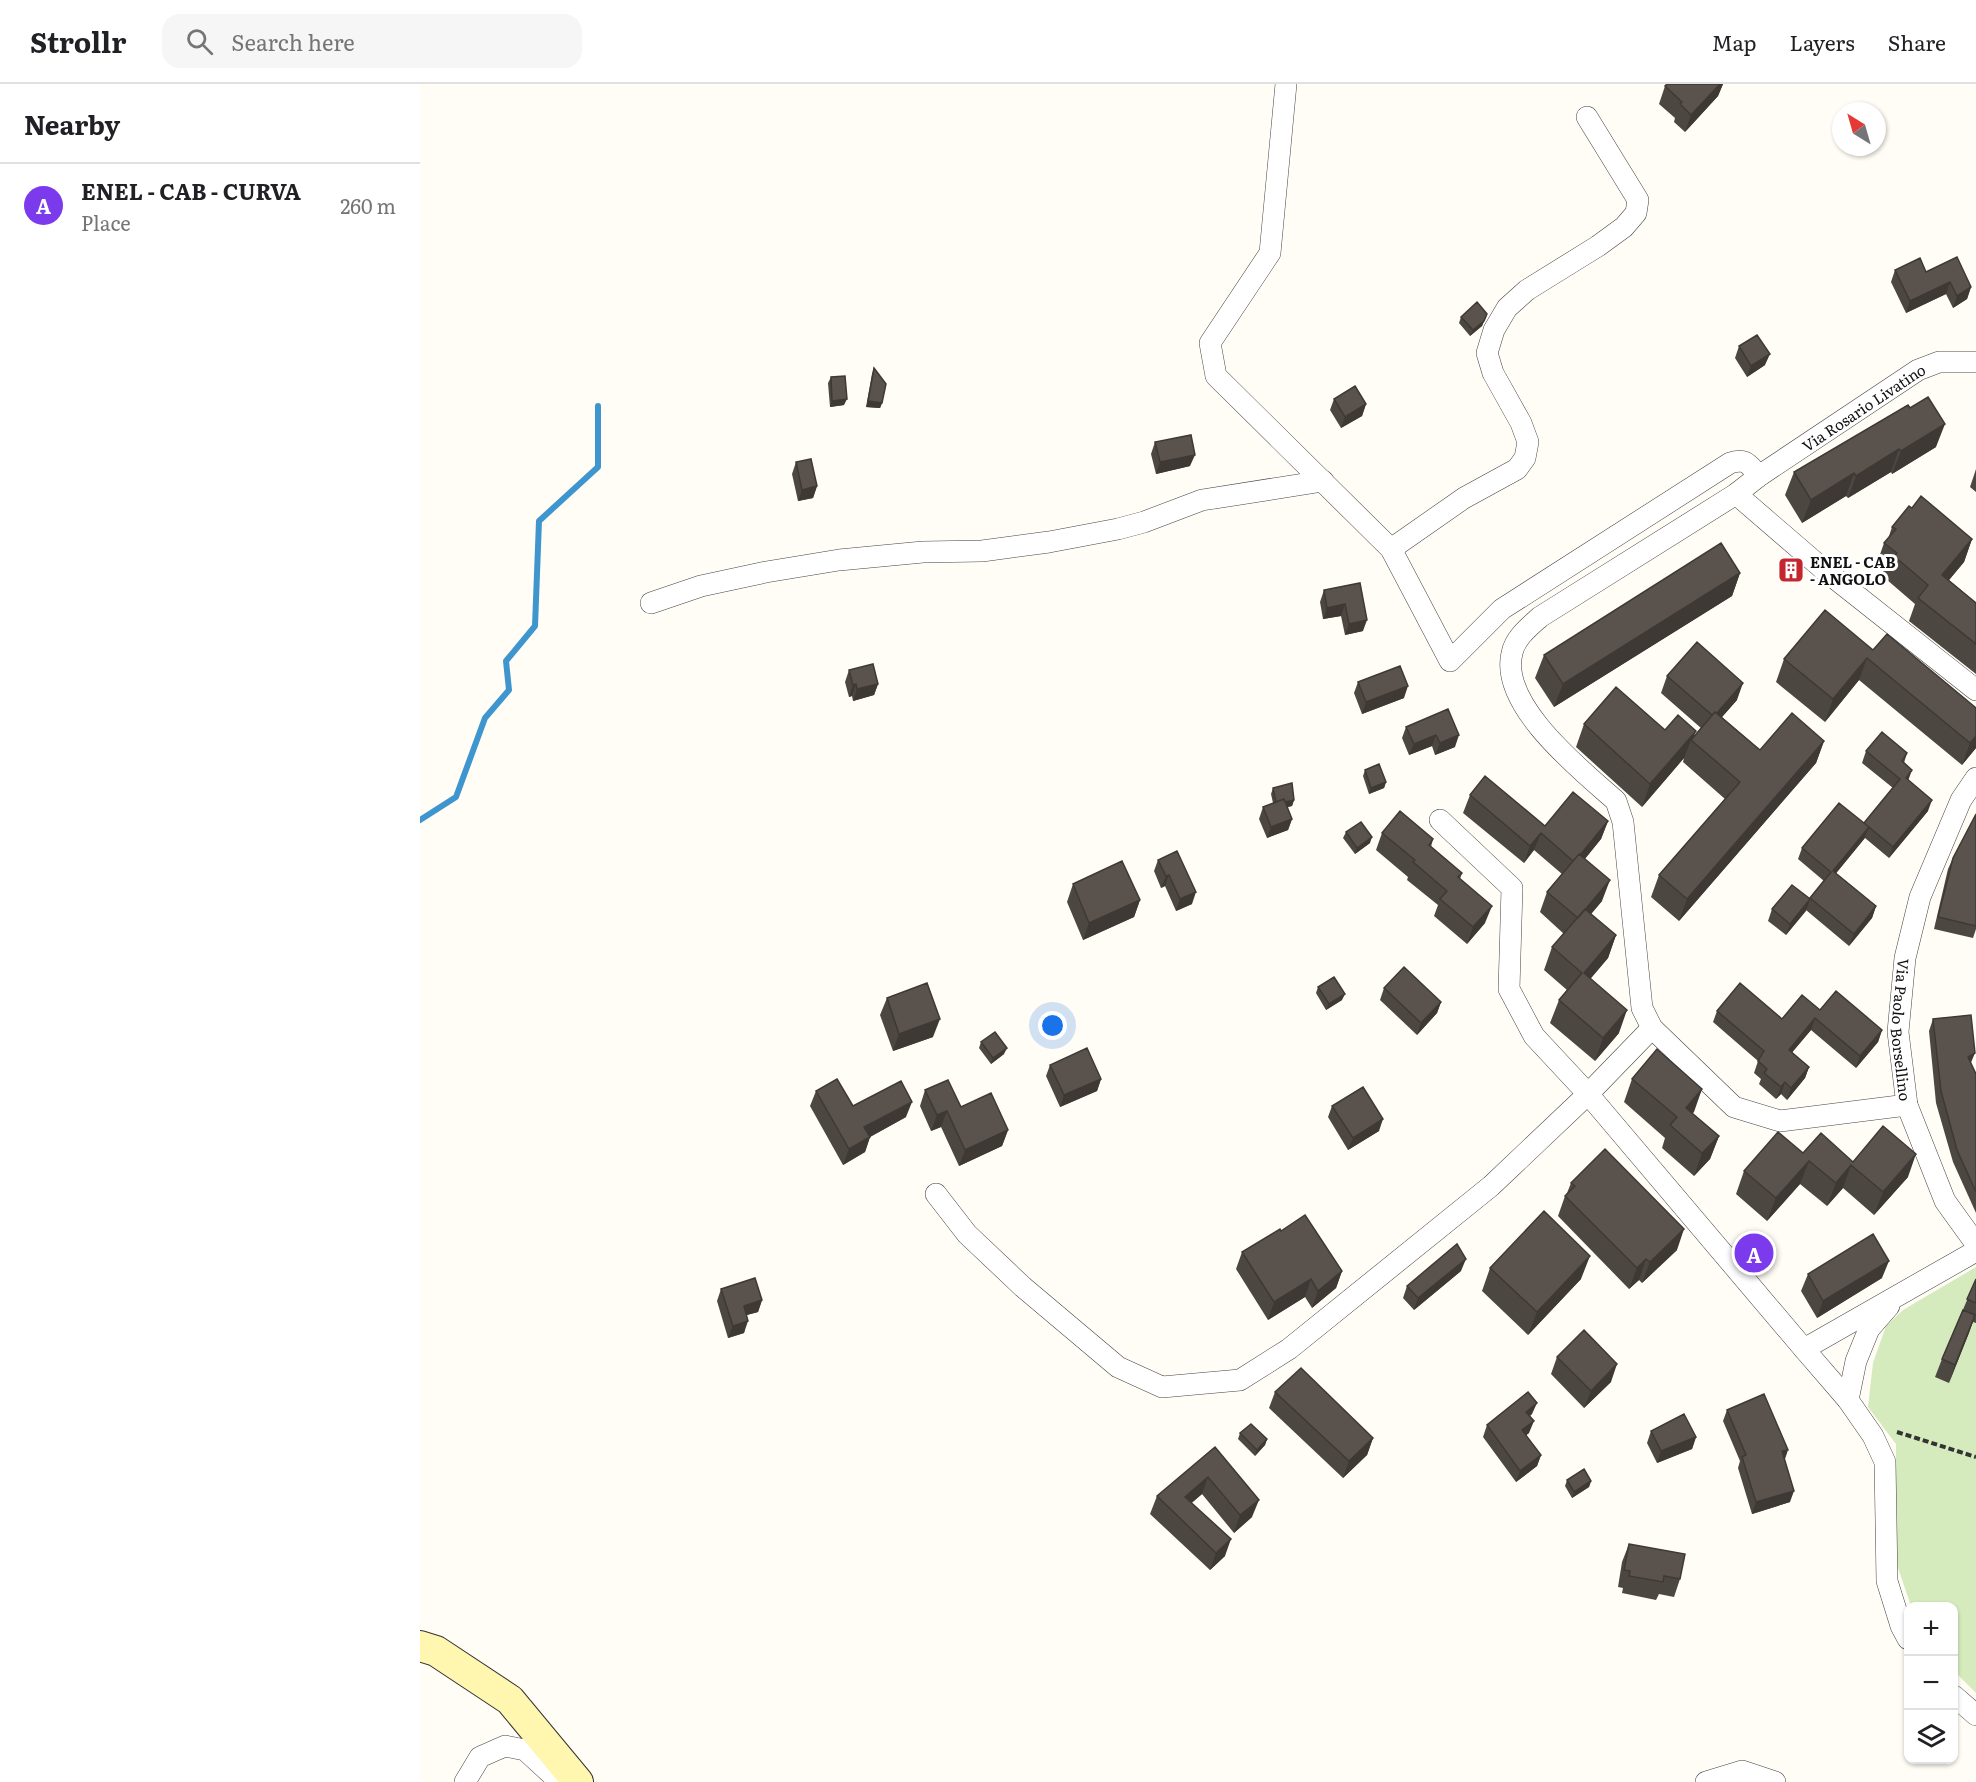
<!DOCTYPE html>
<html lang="en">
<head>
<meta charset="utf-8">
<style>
  :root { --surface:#fff; --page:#f6f6f6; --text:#202124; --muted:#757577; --line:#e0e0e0; --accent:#7c3aed }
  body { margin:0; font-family:Literata,serif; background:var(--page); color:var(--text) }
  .controls { position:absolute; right:18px; bottom:18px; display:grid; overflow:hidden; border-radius:12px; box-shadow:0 2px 4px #0004 }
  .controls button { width:54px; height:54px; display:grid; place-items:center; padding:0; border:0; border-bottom:2px solid var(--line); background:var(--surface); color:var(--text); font:30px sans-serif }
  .compass { position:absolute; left:1412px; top:18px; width:54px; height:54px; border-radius:50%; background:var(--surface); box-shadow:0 2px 4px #0004; rotate:323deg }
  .you { position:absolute; left:633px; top:942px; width:21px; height:21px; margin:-15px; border:4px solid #fff; border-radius:50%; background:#1a73e8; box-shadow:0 0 0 9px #1a73e833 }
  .badge { display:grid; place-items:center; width:39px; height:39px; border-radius:50%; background:var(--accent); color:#fff; font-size:20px; font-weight:700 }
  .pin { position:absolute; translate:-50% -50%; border:3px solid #fff; box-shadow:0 2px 6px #0006 }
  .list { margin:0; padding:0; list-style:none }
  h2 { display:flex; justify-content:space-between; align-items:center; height:78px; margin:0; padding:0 24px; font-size:26px }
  h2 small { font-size:20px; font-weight:400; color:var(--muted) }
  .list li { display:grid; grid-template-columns:39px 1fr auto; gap:18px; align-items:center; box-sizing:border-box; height:84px; padding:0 24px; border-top:2px solid var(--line) }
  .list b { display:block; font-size:22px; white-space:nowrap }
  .list p { margin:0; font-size:20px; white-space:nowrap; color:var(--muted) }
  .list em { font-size:20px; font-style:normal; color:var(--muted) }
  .icon { flex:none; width:33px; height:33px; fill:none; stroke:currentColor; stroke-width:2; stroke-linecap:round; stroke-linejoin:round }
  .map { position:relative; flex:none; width:1556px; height:1698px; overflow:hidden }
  header { display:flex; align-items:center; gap:36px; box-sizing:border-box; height:84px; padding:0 30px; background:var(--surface); border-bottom:2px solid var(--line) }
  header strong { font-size:28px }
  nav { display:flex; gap:33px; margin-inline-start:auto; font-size:21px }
  .search { width:420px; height:54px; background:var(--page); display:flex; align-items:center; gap:15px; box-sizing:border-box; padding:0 21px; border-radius:18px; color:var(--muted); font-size:22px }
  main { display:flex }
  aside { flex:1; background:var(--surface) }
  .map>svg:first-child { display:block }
  .green { fill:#d5ebbd }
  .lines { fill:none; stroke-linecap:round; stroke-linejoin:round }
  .stream { stroke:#3f96cf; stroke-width:6 }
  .street-casing { stroke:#444; stroke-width:22 }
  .secondary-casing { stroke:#333; stroke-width:32 }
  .path { stroke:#333; stroke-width:4; stroke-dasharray:6 3; stroke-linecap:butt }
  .street { stroke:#fff; stroke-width:21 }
  .secondary { stroke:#fff6b0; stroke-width:30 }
  .wall { fill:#4d4742 }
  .shaded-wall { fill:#3f3936 }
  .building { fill:#5a524d; stroke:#3f3936; stroke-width:1.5 }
  .labels { text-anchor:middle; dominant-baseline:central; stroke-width:6; stroke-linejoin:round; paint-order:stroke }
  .street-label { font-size:15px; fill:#111; stroke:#fff }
  .poi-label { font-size:15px; font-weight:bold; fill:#111; stroke:#fff; text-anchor:start }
</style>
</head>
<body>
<header>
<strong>Strollr</strong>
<div class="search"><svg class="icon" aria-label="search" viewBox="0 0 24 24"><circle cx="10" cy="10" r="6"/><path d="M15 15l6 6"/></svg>Search here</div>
<nav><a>Map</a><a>Layers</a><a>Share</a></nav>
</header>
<main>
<aside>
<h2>Nearby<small></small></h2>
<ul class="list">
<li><span class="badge">A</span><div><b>ENEL - CAB - CURVA</b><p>Place</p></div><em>260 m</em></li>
</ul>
</aside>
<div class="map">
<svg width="1556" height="1698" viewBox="0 0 1556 1698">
  <rect width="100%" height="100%" fill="#fffdf5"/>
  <!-- green -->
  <path class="green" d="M1556 1183V1609L1534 1587V1522H1491L1477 1481 1475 1453 1476 1360 1448 1323 1453 1279 1466 1242 1483 1226Z"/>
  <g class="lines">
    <!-- stream -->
    <path class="stream" d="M0 736 36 713 65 634 89 606 86 577 115 542 119 437 178 383V322"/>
    <defs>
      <g id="street">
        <path d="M866 0 850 169 790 259 796 292 971 465 1030 577 1082 525 1310 379C1327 374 1328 380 1339 392"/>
        <path d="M1316 410 1403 485 1556 606"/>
        <path d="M971 465 1044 414 1097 385 1105 374 1108 358 1101 339 1073 289 1067 269 1074 246 1087 224 1107 206 1178 162 1204 143 1216 129 1218 116 1167 33"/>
        <path d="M231 519 281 502 346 488 419 476 503 468 562 467 629 458 698 445 724 438 782 416 903 397"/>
        <path id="s1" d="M1556 694 1541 716 1500 813 1485 874 1478 948 1487 1021 1525 1117 1556 1160"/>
        <path d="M1020 736 1092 804 1089 905 1114 952 1168 1010 1384 1265 1428 1316 1453 1352 1465 1378 1467 1497 1481 1542 1488 1555"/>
        <path id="s2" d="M1487 1021 1360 1037 1314 1023 1232 944 1222 924 1203 738 1196 717C1161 686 1079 621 1092 569 1095 554 1109 543 1120 533L1316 410 1339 392 1498 286 1519 278H1556"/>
        <path d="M516 1110 547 1150 603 1203 698 1283 742 1303 820 1296 869 1265 1071 1102 1168 1010 1232 944"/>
        <path d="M1384 1265 1556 1167"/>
        <path d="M1428 1316 1436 1277 1449 1245 1469 1222"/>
        <path d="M1534 1612 1556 1631"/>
        <path d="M45 1698 60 1673 85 1662 105 1666 140 1698"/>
        <path d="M1286 1698 1322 1687 1355 1698"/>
      </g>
      <path id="secondary" d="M0 1562 16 1567 90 1616 158 1698"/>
    </defs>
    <!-- street casing -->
    <use href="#street" class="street-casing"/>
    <!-- secondary casing -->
    <use href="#secondary" class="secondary-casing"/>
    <!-- path -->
    <path class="path" d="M1477 1348 1556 1373"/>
    <!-- street -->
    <use href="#street" class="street"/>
    <!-- secondary -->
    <use href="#secondary" class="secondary"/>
  </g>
  <!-- wall -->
  <path class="wall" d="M1247 0H1303L1298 12 1265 48 1254 38 1255 34 1239 20 1245 2Z
    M1475 186 1506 188 1551 203 1547 215 1533 224 1526 210 1486 229 1471 198Z
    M1067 230 1062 242 1050 252 1039 239 1041 233Z
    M1319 262 1345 281 1327 293 1315 274Z
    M454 284 462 319 460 324 446 323 452 290Z
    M411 293 424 321 410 323 408 299Z
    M914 315 946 320 942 332 921 344 910 326Z
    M1488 321 1516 363 1472 390 1471 388 1428 414 1426 412 1382 439 1365 411 1374 388Z
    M735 358 770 382 736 390 731 370Z
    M376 378 397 402 393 414 378 417 372 390Z
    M1556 385V408L1550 403Z
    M1492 424 1552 455 1544 478 1529 496 1556 519V590L1489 537 1495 520 1466 495 1467 491 1456 482 1464 459 1468 455 1472 443Z
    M1320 489 1312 512 1134 623 1115 594 1124 571Z
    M940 499 943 547 925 551 921 532 903 535 900 518 904 506Z
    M1405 526 1556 664 1542 681 1439 596 1405 638 1356 598 1364 575Z
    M429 586 458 600 454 611 433 617 432 612 429 613 425 598Z
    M1247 592 1317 616 1302 633 1340 666 1404 657 1396 679 1259 837 1231 813 1239 791 1305 715 1263 678 1264 674 1222 723 1156 663 1164 640 1245 646 1274 652 1281 644 1241 609Z
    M938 598 984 614 942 630 934 609Z
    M1028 625 1035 663 1015 671 1012 662 989 671 982 654 986 643Z
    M1446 667 1487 669 1484 679 1488 696 1508 727 1469 774 1445 754 1416 789 1456 822 1452 834 1429 862 1386 826 1366 851 1348 837 1352 825 1389 815 1404 797 1378 775 1382 764 1444 739 1473 704 1442 679Z
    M945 686 966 698 964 704 949 710 943 692Z
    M853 704 874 716 872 722 867 723 872 735 868 746 847 754 839 735 843 723 853 719 851 710Z
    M1050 711 1125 742 1188 737 1181 755 1165 775 1182 817 1171 830 1196 851 1188 874 1170 895 1199 949 1175 977 1130 939 1139 916 1147 906 1124 886 1132 863 1144 850 1120 828 1127 808 1142 790 1114 766 1104 779 1043 729Z
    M1556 730V845L1553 854 1514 845 1528 785 1533 774Z
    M926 748 950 759 935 770 923 754Z
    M962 749 1013 755 1011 763 1042 789 1040 795 1065 839 1047 860 1014 832 1018 821 987 796 988 793 956 766Z
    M738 776 772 820 756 827 745 802 741 804 734 787Z
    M653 800 720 816 714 833 663 856 647 818Z
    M898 903 922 916 906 926 896 909Z
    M964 904 1021 918 1017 929 997 951 960 916Z
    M467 914 513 953 473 967 460 931Z
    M1400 926 1462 946 1458 958 1436 984 1391 946 1372 968 1389 983 1385 994 1367 1016 1361 1010 1356 1015 1339 1000 1341 995 1334 989 1338 977 1293 938 1297 927 1362 935Z
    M1513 935 1551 979 1556 990V1129L1533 1078 1516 1019 1509 947Z
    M561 958 584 970 571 980 559 964Z
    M630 981 681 995 677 1007 640 1023 626 992Z
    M1212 995 1282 1005 1272 1029 1299 1052 1290 1075 1274 1092 1242 1064 1245 1054 1204 1018Z
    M505 1006 588 1046 582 1062 539 1082 521 1043 511 1047 500 1022Z
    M396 1007 433 1022 486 1033 450 1053 445 1068 423 1081 390 1022Z
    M912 1022 959 1047 928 1066 908 1033Z
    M1383 1069 1433 1078 1488 1093 1454 1131 1423 1104 1407 1122 1380 1100 1347 1137 1316 1110 1324 1087Z
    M1151 1099 1257 1166 1222 1199 1219 1196 1209 1205 1138 1132 1145 1112 1147 1109Z
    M822 1168 922 1187 916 1204 892 1224 885 1213 848 1236 816 1185Z
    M1070 1184 1161 1195 1108 1251 1062 1207Z
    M1041 1187 994 1226 983 1214 987 1202Z
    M1388 1190 1462 1194 1397 1234 1381 1207Z
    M1556 1195V1239L1553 1238 1529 1299 1515 1293 1522 1275Z
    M301 1205 342 1216 338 1228 327 1231 324 1249 308 1254 297 1217Z
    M1137 1273 1191 1298 1164 1324 1131 1290Z
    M855 1308 953 1354 947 1371 923 1394 849 1324Z
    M1307 1326 1365 1376 1370 1418 1332 1430 1318 1384 1320 1377 1303 1337Z
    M1112 1330 1110 1332 1109 1349 1106 1351 1121 1371 1117 1382 1096 1398 1063 1353 1067 1341Z
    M1231 1347 1276 1353 1272 1365 1237 1379 1227 1359Z
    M820 1349 847 1355 845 1361 835 1372 818 1355Z
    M795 1363 832 1433 814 1449 782 1410 771 1419 805 1472 790 1486 730 1430 737 1412Z
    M1147 1396 1171 1397 1169 1403 1152 1414 1145 1402Z
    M1209 1460 1260 1495 1254 1513 1239 1510 1236 1516 1202 1509 1203 1504 1198 1503 1202 1478Z"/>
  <!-- shaded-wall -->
  <path class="shaded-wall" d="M1300 0H1303L1298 12 1265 48 1271 31Z
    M1530 198 1526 210 1486 229 1490 217Z
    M1551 203 1547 215 1533 224 1537 212Z
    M1067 230 1062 242 1050 252 1053 246Z
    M1350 270 1345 281 1327 293 1331 282Z
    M427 315 424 321 410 323 412 317Z
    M448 317 462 319 460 324 446 323Z
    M946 320 942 332 921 344 925 333Z
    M1525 340 1516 363 1472 390 1481 367Z
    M1479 365 1471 388 1428 414 1436 392Z
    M775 371 770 382 736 390 740 378Z
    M1434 389 1426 412 1382 439 1391 416Z
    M397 402 393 414 378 417 382 406Z
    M1552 455 1544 478 1514 514 1522 491Z
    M1320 489 1312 512 1134 623 1143 600Z
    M925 520 921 532 903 535 907 524Z
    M947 536 943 547 925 551 929 540Z
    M1447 574 1439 596 1405 638 1413 615Z
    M1323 599 1317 616 1287 650 1294 632Z
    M436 600 432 612 429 613 433 601Z
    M458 600 454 611 433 617 437 605Z
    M988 602 984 614 942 630 946 618Z
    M1276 647 1272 657 1271 656 1264 674 1222 723 1230 700Z
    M1016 651 1012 662 989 671 994 660Z
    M1039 651 1035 663 1015 671 1020 659Z
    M1556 652V664L1542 681 1550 659Z
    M1404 657 1396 679 1259 837 1267 815Z
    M1492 686 1488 697 1486 694Z
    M966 698 964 704 949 710 951 704Z
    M874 716 872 722 855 726 857 720Z
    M1512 716 1508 727 1469 774 1473 763Z
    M872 735 868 746 847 754 851 743Z
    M1188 737 1181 755 1148 795 1154 777Z
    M1449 743 1444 755 1409 798 1413 787Z
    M1121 749 1114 766 1104 779 1110 762Z
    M952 753 950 759 935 770 937 764Z
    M749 791 745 802 741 804 746 792Z
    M1190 796 1182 817 1150 855 1158 834Z
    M776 808 772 820 756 827 760 815Z
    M1390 815 1386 827 1366 851 1370 840Z
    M720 816 714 833 663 856 669 839Z
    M1072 822 1065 839 1047 860 1053 843Z
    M1456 822 1452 834 1429 862 1434 850Z
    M1196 851 1188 874 1156 912 1164 889Z
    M925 910 922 916 906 926 909 920Z
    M1021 918 1017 929 997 951 1001 939Z
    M1207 926 1199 949 1175 977 1183 954Z
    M1395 934 1391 946 1365 977 1369 966Z
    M520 935 513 953 473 967 479 950Z
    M1462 946 1458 958 1436 984 1440 972Z
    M587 964 584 970 571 980 573 974Z
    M1555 969 1550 981 1548 973Z
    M1389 983 1385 994 1367 1016 1371 1004Z
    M681 995 677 1007 640 1023 644 1011Z
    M1365 998 1361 1010 1356 1015 1361 1003Z
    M1282 1005 1274 1028 1258 1047 1266 1024Z
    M492 1018 486 1033 439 1059 444 1043Z
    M527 1027 521 1043 511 1047 517 1031Z
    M963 1035 959 1047 928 1066 933 1054Z
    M588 1046 582 1062 539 1082 545 1066Z
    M1299 1052 1290 1075 1274 1092 1282 1069Z
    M450 1053 445 1068 423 1081 429 1065Z
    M1496 1070 1488 1093 1454 1131 1463 1108Z
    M1389 1077 1380 1100 1347 1137 1356 1114Z
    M1431 1081 1423 1104 1407 1122 1416 1099Z
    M1264 1145 1257 1166 1222 1199 1230 1178Z
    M1170 1172 1161 1195 1108 1251 1117 1228Z
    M1046 1175 1041 1187 994 1226 998 1214Z
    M1226 1175 1219 1196 1209 1205 1217 1184Z
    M1469 1177 1462 1194 1397 1234 1403 1217Z
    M922 1187 916 1204 892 1224 898 1207Z
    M891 1195 885 1213 848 1236 854 1218Z
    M342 1216 338 1228 319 1233 324 1222Z
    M1555 1231 1549 1249 1529 1299 1535 1281Z
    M328 1237 324 1249 308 1254 313 1242Z
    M1197 1280 1191 1298 1164 1324 1171 1307Z
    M1117 1319 1112 1330 1101 1339 1106 1328Z
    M1114 1337 1109 1349 1098 1358 1102 1346Z
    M1276 1353 1272 1365 1237 1379 1241 1367Z
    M953 1354 947 1371 923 1394 929 1377Z
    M847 1355 845 1361 835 1372 837 1366Z
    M1368 1366 1364 1378 1362 1367Z
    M1121 1371 1117 1382 1096 1398 1100 1387Z
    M788 1393 782 1410 758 1431 765 1413Z
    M1171 1397 1169 1403 1152 1414 1154 1408Z
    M1374 1407 1370 1418 1332 1430 1336 1418Z
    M839 1416 832 1433 814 1449 820 1431Z
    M811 1455 805 1472 790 1486 796 1469Z"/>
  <!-- building -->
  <path class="building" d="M1247 0H1300L1271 31 1260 20 1262 18 1245 2Z
    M1537 173 1551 203 1537 212 1530 198 1490 217 1475 186 1500 174 1506 188Z
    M1057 218 1067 230 1064 237 1053 246 1041 233Z
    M1337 251 1350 270 1331 282 1319 262Z
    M454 284 466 300 462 319 448 317Z
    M425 292 427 315 412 317 411 293Z
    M935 302 946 320 925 333 914 315Z
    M1508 313 1525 340 1481 367 1479 365 1436 392 1434 389 1391 416 1374 388 1488 321 1490 324Z
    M771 351 775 371 740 378 735 358Z
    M391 375 397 402 382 406 376 378Z
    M1501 412 1552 455 1522 491 1556 519V560L1498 514 1508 501 1474 472 1477 469 1464 459 1476 445 1472 443 1489 422 1492 424Z
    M1301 459 1320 489 1143 600 1124 571Z
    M940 499 947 536 929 540 925 520 907 524 904 506Z
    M1405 526 1453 566 1467 550 1556 624V652L1550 659 1447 574 1413 615 1364 575Z
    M1277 558 1323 599 1297 629 1295 628 1292 631 1247 592Z
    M453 580 458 600 437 605 436 600 433 601 429 586Z
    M980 582 988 602 946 618 938 598Z
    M1196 603 1245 646 1258 631 1276 647 1230 700 1164 640Z
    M1028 625 1039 651 1020 659 1016 651 994 660 986 643Z
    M1295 628 1340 666 1372 629 1404 657 1267 815 1239 791 1320 698 1271 656Z
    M1462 648 1487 669 1482 677 1492 686 1486 694 1512 716 1473 763 1444 739 1480 695 1446 667Z
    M959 680 966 698 951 704 945 686Z
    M1065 692 1125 742 1153 708 1188 737 1160 771 1159 770 1153 777 1121 749 1110 762 1050 711Z
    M872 699 874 716 865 718 864 715 856 718 853 704Z
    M864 715 872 735 851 743 843 723Z
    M1419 719 1449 743 1413 787 1456 822 1434 850 1390 814 1411 788 1382 764Z
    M980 727 1013 755 1009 761 1042 789 1038 793 1072 822 1053 843 1020 815 1027 807 993 778 995 776 962 749Z
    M1556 730V842L1518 833 1533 774Z
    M941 738 952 753 937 764 926 748Z
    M757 767 776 808 760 815 749 791 746 792 738 776Z
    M1159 770 1190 796 1158 834 1127 808Z
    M702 777 720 816 669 839 653 800Z
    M1372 801 1390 815 1370 840 1352 825Z
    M1165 825 1196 851 1164 889 1207 926 1183 954 1139 916 1162 889 1132 863Z
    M984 883 1021 918 1001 939 964 904Z
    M914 893 925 910 909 920 898 903Z
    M507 899 520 935 479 950 467 914Z
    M1320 899 1362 935 1382 911 1400 926 1416 907 1462 946 1440 972 1395 934 1369 966 1389 983 1371 1004 1365 998 1361 1003 1344 989 1347 985 1338 977 1344 967 1297 927Z
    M1551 931 1555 969 1548 973 1556 990V1108L1537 1066 1521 1007 1513 935Z
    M575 948 587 964 573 974 561 958Z
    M667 964 681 995 644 1011 630 981Z
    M1237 965 1282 1005 1266 1024 1299 1052 1282 1069 1250 1041 1257 1033 1212 995Z
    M417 995 433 1022 481 997 492 1018 444 1043 450 1053 429 1065 396 1007Z
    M528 996 541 1023 571 1009 588 1046 545 1066 527 1027 517 1031 505 1006Z
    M943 1003 963 1035 933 1054 912 1022Z
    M1463 1042 1496 1070 1463 1108 1431 1081 1416 1099 1389 1077 1356 1114 1324 1087 1358 1048 1383 1069 1401 1049 1433 1078Z
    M1185 1065 1264 1145 1230 1178 1226 1175 1217 1184 1145 1112 1155 1102 1151 1099Z
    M1124 1127 1170 1172 1117 1228 1070 1184Z
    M885 1131 922 1187 898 1207 891 1195 854 1218 822 1168 860 1145 861 1147Z
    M1453 1150 1469 1177 1403 1217 1388 1190Z
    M1037 1160 1046 1175 998 1214 987 1202Z
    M335 1194 342 1216 324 1222 328 1237 313 1242 301 1205Z
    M1556 1195V1219L1547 1215Z
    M1543 1226 1555 1231 1535 1281 1522 1275Z
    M1164 1246 1197 1280 1171 1307 1137 1273Z
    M881 1284 953 1354 929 1377 855 1308Z
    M1108 1308 1117 1319 1106 1328 1114 1337 1102 1346 1121 1371 1100 1387 1067 1341Z
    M1344 1310 1368 1366 1362 1367 1374 1407 1336 1418 1322 1373 1326 1371 1307 1326Z
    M1264 1330 1276 1353 1241 1367 1231 1347Z
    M831 1340 847 1355 837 1366 820 1349Z
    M795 1363 839 1416 820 1431 788 1393 765 1413 811 1455 796 1469 737 1412Z
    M1164 1385 1171 1397 1154 1408 1147 1396Z
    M1209 1460 1265 1470 1260 1495 1244 1492 1243 1498 1209 1492 1210 1487 1204 1486Z"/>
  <!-- icons -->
  <defs>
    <symbol id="building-square" viewBox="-11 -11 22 22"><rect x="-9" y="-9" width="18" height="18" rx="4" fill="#c4262e" stroke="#fff"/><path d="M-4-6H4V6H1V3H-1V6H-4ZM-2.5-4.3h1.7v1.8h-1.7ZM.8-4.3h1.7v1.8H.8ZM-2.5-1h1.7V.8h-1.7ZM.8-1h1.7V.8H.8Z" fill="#fff"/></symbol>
  </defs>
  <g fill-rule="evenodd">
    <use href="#building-square" x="1356" y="471" width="30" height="30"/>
  </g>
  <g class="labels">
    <!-- street labels -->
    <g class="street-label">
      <text stroke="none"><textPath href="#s2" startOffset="1142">Via Rosario Livatino</textPath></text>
      <text stroke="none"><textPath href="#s1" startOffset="267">Via Paolo Borsellino</textPath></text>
    </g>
    <!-- poi labels -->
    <g class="poi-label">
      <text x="1390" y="477">ENEL - CAB<tspan x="1390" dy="17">- ANGOLO</tspan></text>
    </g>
  </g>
</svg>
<div class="controls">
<button>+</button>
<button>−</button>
<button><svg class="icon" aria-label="layers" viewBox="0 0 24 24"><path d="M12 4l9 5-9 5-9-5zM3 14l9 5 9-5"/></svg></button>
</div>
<svg class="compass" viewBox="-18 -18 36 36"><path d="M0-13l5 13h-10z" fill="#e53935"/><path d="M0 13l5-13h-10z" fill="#757577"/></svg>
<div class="you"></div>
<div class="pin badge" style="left:1334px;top:1169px">A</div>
</div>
</main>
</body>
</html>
